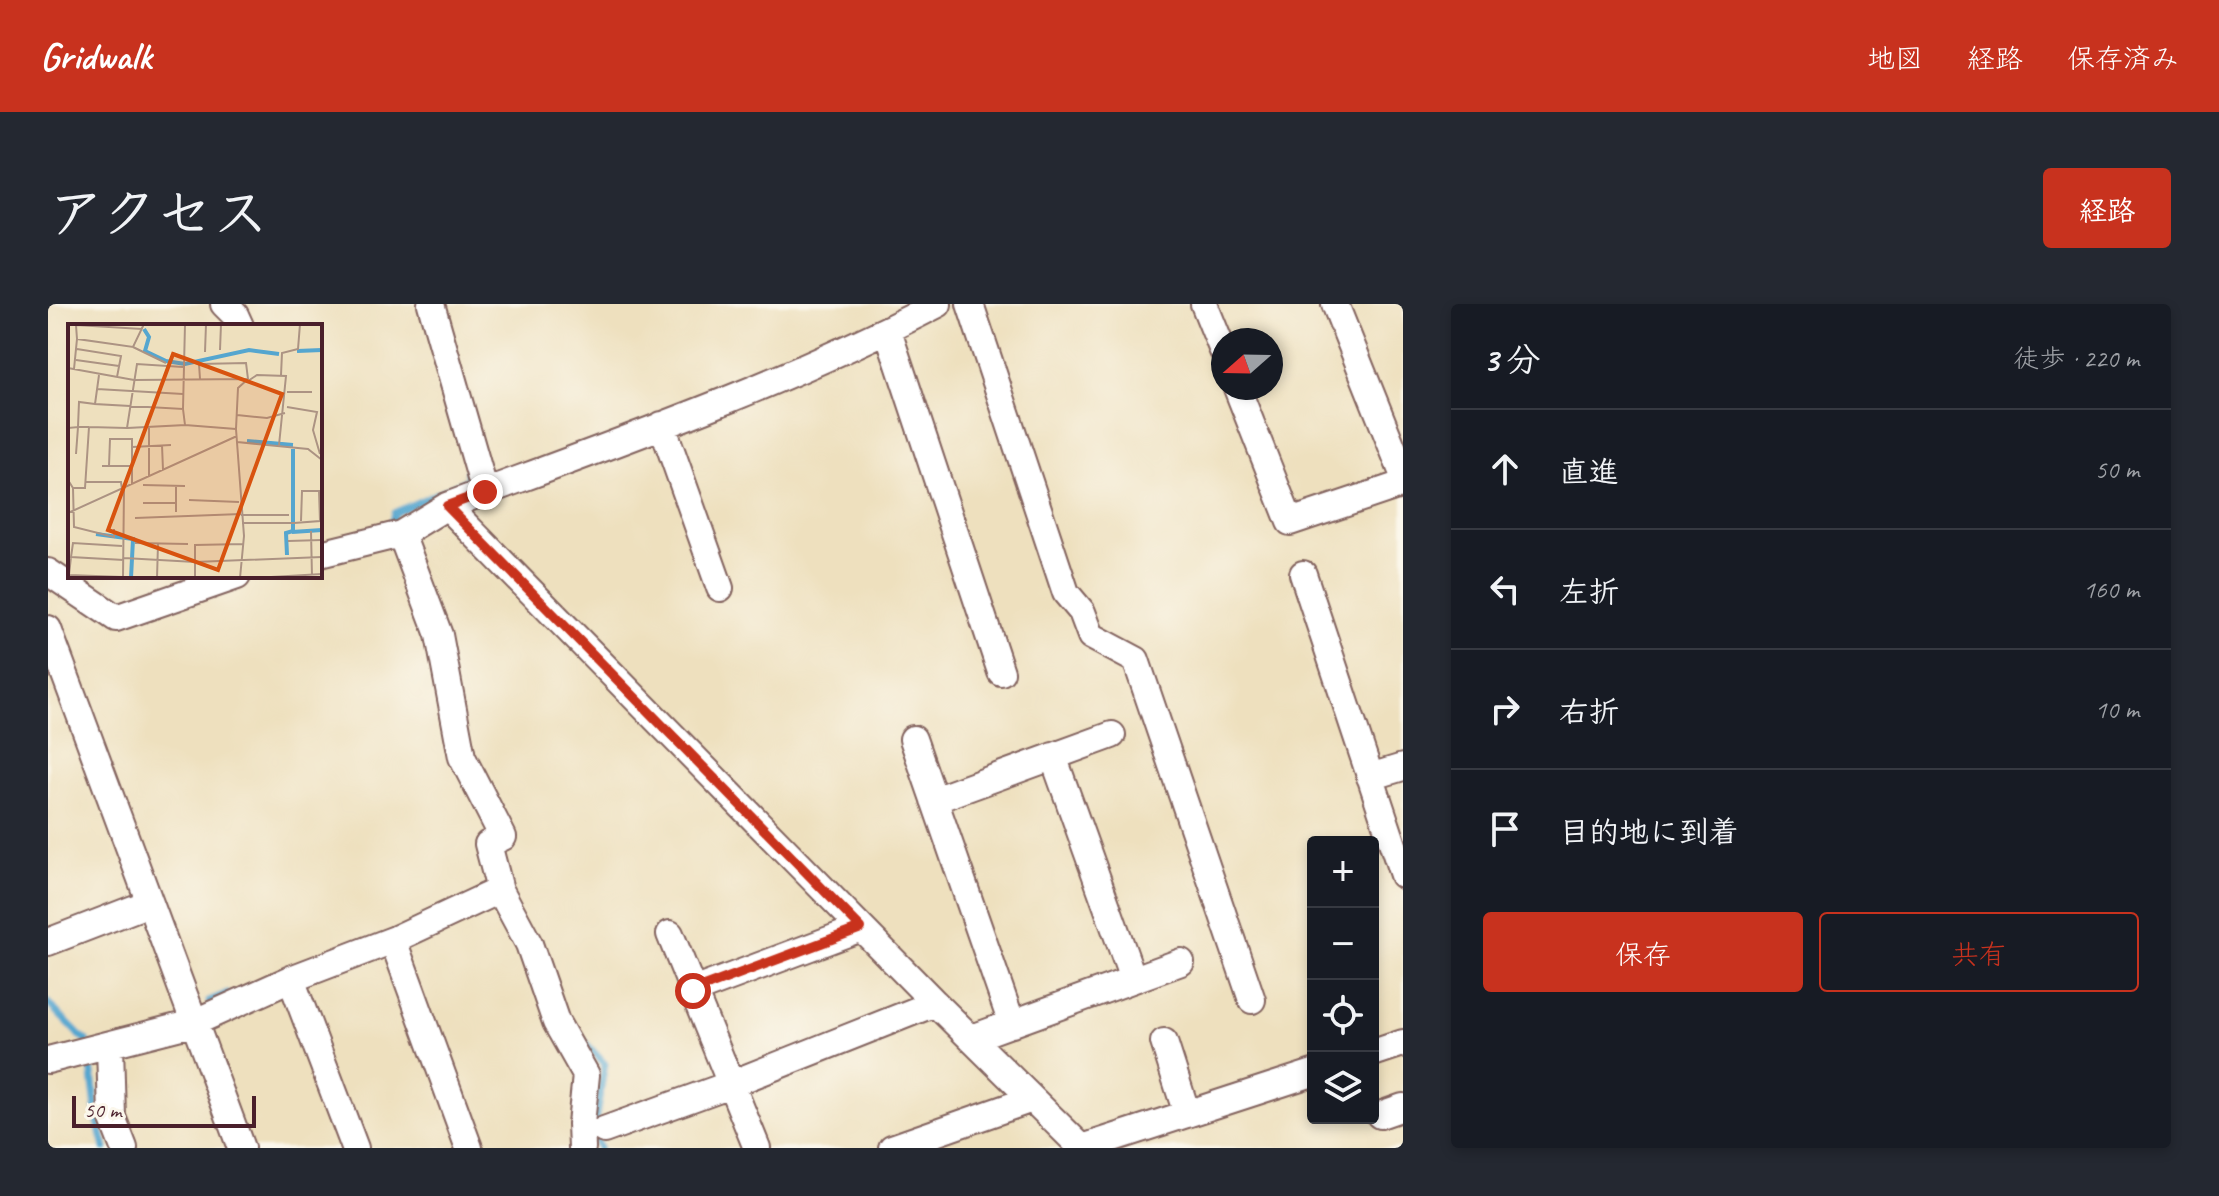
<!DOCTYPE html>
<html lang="ja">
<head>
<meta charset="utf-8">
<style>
  :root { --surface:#171b24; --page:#242831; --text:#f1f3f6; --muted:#9ea1a6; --line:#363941; --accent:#c8321e }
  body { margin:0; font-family:Caveat,"Klee One",sans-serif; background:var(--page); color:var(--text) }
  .controls { position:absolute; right:24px; bottom:24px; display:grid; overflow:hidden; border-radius:8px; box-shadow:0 4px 12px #0003 }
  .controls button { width:72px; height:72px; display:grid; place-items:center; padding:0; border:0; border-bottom:2px solid var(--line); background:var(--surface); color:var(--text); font:40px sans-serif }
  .compass { position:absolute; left:1163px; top:24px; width:72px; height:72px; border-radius:50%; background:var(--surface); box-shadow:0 4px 12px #0003; rotate:250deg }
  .scale { position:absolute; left:24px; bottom:20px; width:184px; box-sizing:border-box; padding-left:8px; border:4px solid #4a1f2b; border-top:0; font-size:22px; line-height:28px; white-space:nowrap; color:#4a1f2b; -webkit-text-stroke:6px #fbf7ec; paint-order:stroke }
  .stop { position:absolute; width:24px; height:24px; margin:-18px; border:6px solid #c8321e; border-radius:50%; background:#fff }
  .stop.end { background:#c8321e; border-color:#fff; box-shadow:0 2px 8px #0008 }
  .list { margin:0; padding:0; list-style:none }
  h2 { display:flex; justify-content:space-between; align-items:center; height:104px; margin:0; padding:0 32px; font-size:34px }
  h2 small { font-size:26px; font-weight:400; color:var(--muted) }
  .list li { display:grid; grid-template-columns:52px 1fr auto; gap:24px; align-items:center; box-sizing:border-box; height:120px; padding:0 32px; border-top:2px solid var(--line) }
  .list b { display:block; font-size:30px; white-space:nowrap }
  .list em { font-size:26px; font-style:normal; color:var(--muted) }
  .actions { display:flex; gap:16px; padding:24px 32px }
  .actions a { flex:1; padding:18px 0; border:2px solid var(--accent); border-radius:8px; text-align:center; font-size:28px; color:var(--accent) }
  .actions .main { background:var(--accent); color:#fff }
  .icon { flex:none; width:44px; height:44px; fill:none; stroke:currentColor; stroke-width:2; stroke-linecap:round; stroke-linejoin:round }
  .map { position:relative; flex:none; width:1355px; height:844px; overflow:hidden; border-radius:8px }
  header { display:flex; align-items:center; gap:48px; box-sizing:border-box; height:112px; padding:0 40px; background:var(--accent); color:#fff }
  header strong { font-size:38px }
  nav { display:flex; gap:44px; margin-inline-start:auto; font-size:28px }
  .intro { display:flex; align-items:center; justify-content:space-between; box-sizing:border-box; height:192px; padding:0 48px }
  h1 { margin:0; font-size:56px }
  .button { padding:20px 36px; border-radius:8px; background:var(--accent); color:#fff; font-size:28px; font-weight:700 }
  main { display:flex; gap:48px; padding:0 48px }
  aside { flex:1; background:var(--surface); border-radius:8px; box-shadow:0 4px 12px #0003 }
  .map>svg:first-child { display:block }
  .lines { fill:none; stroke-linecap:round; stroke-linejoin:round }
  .stream { stroke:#55a6cf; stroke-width:7 }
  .minor-casing { stroke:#83635e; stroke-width:30 }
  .minor { stroke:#fff; stroke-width:26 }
  .route { stroke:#c8321e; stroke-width:10 }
  .inset-river { fill:none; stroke:#55a6cf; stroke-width:4 }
  .inset-road { fill:none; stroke:#ac9383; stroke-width:2 }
  .view { fill:#d8530f; fill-opacity:0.15; stroke:#d8530f; stroke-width:4 }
  .inset-edge { fill:none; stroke:#4a1f2b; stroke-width:4 }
</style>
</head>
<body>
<header>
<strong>Gridwalk</strong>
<nav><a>地図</a><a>経路</a><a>保存済み</a></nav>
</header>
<div class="intro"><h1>アクセス</h1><a class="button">経路</a></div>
<main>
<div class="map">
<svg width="1355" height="844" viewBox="0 0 1355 844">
  <rect width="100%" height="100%" fill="#fbf7ec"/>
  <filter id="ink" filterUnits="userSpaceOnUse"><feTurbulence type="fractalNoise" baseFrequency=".0125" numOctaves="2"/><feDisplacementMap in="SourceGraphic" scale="16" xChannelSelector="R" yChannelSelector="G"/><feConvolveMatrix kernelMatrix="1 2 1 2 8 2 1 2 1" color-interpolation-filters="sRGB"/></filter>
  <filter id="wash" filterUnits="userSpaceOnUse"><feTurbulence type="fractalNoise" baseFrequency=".006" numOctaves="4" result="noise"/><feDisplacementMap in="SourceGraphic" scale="32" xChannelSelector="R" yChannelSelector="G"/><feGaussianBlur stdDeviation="1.8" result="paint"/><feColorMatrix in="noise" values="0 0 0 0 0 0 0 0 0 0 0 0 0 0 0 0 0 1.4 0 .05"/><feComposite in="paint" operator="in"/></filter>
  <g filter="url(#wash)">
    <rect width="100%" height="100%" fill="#eee0be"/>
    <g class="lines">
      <!-- stream -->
      <path class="stream" d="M345 228 343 221 346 209 420 175 419 168
        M161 697 178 690
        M0 699 33 733 38 736 39 740
        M525 725 557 760 545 829 551 844
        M42 752 49 814 57 844"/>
    </g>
  </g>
  <g filter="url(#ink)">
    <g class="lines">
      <defs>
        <path id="minor" d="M176 0 187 11 192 22
          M383 0 437 188
          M922 0 1018 289 1034 308 1043 332 1088 356 1204 696
          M1156 0 1175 47
          M1287 0 1355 170
          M840 27 953 368
          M1189 84 1242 218 1355 180
          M614 121 672 284
          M399 202 887 699 1034 844
          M353 230 391 331 414 453 455 533 440 540 452 586
          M272 250 353 230 399 202C565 140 733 82 890 0
          M0 268 68 314 189 272
          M1255 270 1355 571
          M0 325 193 844
          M865 435 964 720
          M1005 452 1085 675
          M1322 473 1355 463
          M886 496 1064 431
          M622 630 709 844
          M345 636 452 586 481 640 508 718 538 771 533 820 534 844
          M0 638 101 599
          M243 675 307 844
          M645 687 813 624
          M924 734 1133 658
          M1116 738 1139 810
          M62 741 64 813 76 844
          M1325 749 1355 739
          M0 756 145 719 243 675 345 636 421 844
          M1332 811 1355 803
          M556 826 683 780 887 699
          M844 844 984 795
          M1034 844 1265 769"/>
      </defs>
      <!-- minor casing -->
      <use href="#minor" class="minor-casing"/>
      <!-- minor -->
      <use href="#minor" class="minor"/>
    </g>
  </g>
  <g class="lines" filter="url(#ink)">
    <!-- route -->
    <path class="route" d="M437 188 399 202 813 624 645 687"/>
  </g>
  <!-- overview -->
  <g transform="translate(20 20)">
    <rect width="254" height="254" fill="#eee0be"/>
    <path class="inset-river" d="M76 5 81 13 77 27 98 37 117 40 181 26 211 30M229 27 254 26M179 117 225 121M224 208 254 206M28 210 65 215 63 254M219 231 218 209 225 207V125"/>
    <path class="inset-road" d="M9 15 8 1 74 5M65 23 98 39M9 25 53 32 49 53M152 26 153 0M137 28 138 0M8 36 51 42M0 44 66 56 180 55M6 45 9 15 65 23 76 0M31 51 27 80 115 85 117 0M213 51 214 29 230 25 232 0M132 55 131 40 178 39 180 55M180 57 189 51 218 52 211 121M29 65 115 70M219 68H244M219 83 249 88 245 106 252 130M169 91 199 94 217 89M117 101 168 105M21 103H10L11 78 27 80M81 103V152M0 104 10 103 8 130M59 104 117 101 115 85M169 118 240 125 254 136M94 121 95 146M64 123 103 121M34 142H65M41 142 42 115H64V160M0 156 5 164 6 203 46 213V205M18 158H53L54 165M75 161 117 162M108 162V188M5 164H17L21 103 59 104 69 40 115 43M121 176 171 178M75 179H108M0 189 169 112M173 191H221M67 194 173 190M174 199H226L252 197 251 167H234L233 197M243 207 244 253M220 217 254 216M67 219 120 220M54 222 5 219 3 233 56 236M3 233 1 251 55 253M56 234 127 238 254 233M55 254 56 165M89 254 90 220M127 254V221L175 220M172 254 176 212 168 105 170 64 180 55M184 254 254 250"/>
    <path class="view" d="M105 30 214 70 150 246 40 206Z"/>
    <rect width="254" height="254" class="inset-edge"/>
  </g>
</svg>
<div class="controls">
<button>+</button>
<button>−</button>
<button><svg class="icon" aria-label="locate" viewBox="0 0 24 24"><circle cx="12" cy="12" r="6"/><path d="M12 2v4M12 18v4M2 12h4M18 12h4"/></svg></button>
<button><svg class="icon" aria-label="layers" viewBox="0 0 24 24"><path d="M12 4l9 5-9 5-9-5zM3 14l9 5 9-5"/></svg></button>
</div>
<svg class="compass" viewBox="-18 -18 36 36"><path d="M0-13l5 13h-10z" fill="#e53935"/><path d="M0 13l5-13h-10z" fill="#9ea1a6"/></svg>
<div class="scale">50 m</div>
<div class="stop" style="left:645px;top:687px"></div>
<div class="stop end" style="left:437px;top:188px"></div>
</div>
<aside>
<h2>3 分<small>徒歩 · 220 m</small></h2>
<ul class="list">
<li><svg class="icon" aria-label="ahead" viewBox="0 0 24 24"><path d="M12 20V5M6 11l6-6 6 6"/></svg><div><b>直進</b></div><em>50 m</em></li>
<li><svg class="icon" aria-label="left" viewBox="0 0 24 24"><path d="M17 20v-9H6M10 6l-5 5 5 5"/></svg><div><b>左折</b></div><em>160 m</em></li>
<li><svg class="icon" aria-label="right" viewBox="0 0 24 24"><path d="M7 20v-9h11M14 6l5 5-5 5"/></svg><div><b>右折</b></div><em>10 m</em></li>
<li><svg class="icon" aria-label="arrive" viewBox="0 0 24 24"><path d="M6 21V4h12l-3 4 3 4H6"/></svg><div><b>目的地に到着</b></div></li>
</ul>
<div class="actions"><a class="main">保存</a><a>共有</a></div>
</aside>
</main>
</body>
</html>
